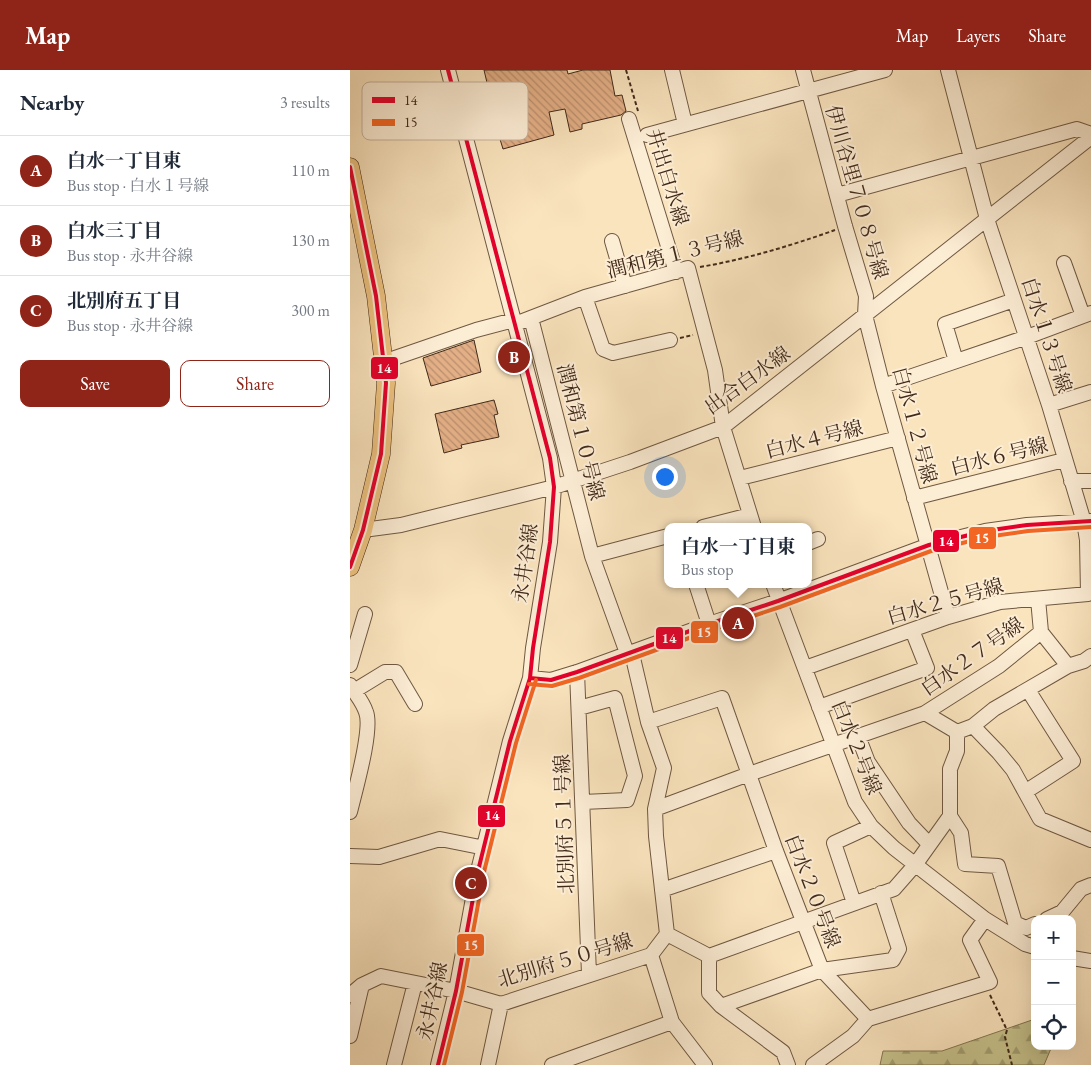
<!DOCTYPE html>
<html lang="en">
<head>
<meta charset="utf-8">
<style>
  :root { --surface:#fff; --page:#f6f6f7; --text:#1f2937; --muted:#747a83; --line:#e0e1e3; --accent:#8f2418 }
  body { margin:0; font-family:"EB Garamond","Noto Serif JP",serif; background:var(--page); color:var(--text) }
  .controls { position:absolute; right:15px; bottom:15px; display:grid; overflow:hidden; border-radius:10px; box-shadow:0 5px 20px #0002 }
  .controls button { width:45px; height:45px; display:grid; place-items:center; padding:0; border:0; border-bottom:1px solid var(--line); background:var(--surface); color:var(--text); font:25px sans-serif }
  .you { position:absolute; left:314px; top:406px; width:18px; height:18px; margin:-12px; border:4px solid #fff; border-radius:50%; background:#1a73e8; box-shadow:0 0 0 8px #1a73e833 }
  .badge { display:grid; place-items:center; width:32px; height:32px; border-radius:50%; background:var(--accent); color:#fff; font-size:16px; font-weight:700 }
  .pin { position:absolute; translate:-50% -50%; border:2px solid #fff; box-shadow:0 1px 5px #0006 }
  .popup { position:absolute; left:314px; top:453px; width:148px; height:65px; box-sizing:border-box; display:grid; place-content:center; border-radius:10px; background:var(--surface); filter:drop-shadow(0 1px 4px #0005); font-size:16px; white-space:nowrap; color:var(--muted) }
  .popup b { font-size:19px; color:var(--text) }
  .popup::after { content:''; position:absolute; left:50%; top:100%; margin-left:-10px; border:10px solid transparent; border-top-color:var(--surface) }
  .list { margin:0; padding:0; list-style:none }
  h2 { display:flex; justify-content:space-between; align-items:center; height:65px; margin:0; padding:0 20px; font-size:21px }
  h2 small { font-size:16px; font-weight:400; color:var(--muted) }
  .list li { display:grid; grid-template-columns:32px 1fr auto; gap:15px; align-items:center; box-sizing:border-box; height:70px; padding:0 20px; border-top:1px solid var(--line) }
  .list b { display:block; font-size:19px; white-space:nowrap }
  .list p { margin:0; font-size:16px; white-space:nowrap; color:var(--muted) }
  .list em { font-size:16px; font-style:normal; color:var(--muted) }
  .actions { display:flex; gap:10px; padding:15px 20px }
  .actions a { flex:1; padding:11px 0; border:1px solid var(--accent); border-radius:10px; text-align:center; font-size:18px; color:var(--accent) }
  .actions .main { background:var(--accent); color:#fff }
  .icon { flex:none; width:28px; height:28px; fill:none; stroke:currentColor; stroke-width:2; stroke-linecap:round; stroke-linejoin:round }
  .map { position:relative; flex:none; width:741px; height:995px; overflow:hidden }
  header { display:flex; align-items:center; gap:30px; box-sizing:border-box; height:70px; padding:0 25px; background:var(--accent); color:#fff }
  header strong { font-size:24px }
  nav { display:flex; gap:28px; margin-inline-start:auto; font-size:18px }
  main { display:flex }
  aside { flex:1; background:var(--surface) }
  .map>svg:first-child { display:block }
  .forest { fill:url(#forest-firs); stroke:#847652 }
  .building { fill:url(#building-back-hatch); stroke:#412919 }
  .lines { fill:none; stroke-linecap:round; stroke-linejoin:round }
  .minor-casing { stroke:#6f5842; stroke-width:16 }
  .major-casing { stroke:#412919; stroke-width:19 }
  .path { stroke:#412919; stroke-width:2; stroke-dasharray:4 2.5; stroke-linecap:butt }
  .minor { stroke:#fcedd5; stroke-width:14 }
  .major { stroke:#edc27f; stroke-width:18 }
  .bus-1-casing { stroke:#fcedd5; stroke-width:8 }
  .bus-2-casing { stroke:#fcedd5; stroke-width:8 }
  .bus-1 { stroke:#e4002b; stroke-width:4 }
  .bus-2 { stroke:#f26522; stroke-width:4 }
  .labels { text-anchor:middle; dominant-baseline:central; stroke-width:4; stroke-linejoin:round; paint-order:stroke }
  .street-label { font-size:20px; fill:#412919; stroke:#fcedd5 }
  .key { fill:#fcedd5; stroke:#c4b29d; stroke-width:1 }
  .key-label { font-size:14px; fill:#412919 }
  .line-badge { stroke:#fcedd5; stroke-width:2 }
  .badge-label { font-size:14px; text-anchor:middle; font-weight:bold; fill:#fff }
</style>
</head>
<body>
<header>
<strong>Map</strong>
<nav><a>Map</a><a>Layers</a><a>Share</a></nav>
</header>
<main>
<aside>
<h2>Nearby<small>3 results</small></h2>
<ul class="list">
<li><span class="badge">A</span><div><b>白水一丁目東</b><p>Bus stop · 白水１号線</p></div><em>110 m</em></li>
<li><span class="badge">B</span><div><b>白水三丁目</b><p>Bus stop · 永井谷線</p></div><em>130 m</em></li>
<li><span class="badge">C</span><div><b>北別府五丁目</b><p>Bus stop · 永井谷線</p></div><em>300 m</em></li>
</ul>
<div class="actions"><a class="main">Save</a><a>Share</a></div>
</aside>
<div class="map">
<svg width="741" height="995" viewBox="0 0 741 995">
  <defs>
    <pattern id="forest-firs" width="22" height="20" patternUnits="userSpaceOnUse" patternTransform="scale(1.25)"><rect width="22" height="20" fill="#c6c28c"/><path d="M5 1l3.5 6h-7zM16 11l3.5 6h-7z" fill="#a29e72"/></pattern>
    <pattern id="building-back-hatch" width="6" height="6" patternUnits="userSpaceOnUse" patternTransform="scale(1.25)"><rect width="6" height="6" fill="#e3af86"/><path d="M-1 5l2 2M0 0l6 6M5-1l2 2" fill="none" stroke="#ba8e6d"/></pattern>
  </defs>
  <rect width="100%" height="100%" fill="#fae4be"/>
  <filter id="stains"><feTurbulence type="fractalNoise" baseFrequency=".004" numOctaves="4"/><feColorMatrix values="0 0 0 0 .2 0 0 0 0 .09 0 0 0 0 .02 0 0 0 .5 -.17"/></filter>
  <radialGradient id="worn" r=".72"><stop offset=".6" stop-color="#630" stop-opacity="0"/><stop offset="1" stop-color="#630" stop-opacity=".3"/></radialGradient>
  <!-- forest -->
  <path class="forest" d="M685 949V976H702L694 995H530L533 981H592Z"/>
  <!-- building -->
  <path class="building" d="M134 0H217L218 4 233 0H260L265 26 272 25 276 41 271 45 232 54V59L220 62 215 39 199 42 204 65 153 79 146 56 153 54 148 33 142 34Z
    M124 270 131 302 81 316 73 288Z
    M144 330 148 344 144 345 149 367 111 375 112 378 94 383 85 344Z"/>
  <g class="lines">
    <defs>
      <path id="minor" d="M322 0 335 54
        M453 0 495 156 516 226 515 245 533 316 598 547
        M279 49 326 202
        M297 65 535 0
        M487 125 727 59 741 64
        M262 171 275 216
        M714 193 733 246
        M235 227 253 279 263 283 320 270
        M181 248 242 486
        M165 254 235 227 338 198 365 300 373 357 404 457
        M606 291 595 254 664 230
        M33 292 126 260 164 250
        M533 316 677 267 741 243
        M699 335 741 322
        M390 408 548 368
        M721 411H741
        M564 428 714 390
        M353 457 400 445
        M13 460 51 455 204 417 280 392 373 357 741 67
        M318 466 242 486 277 583 283 588 298 652 314 698 305 739 306 766 317 864 359 886V923L371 936 433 982 438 995
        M458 473 468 469
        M346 514 359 554
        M423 514 505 732 521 756 544 778 635 849 675 874 685 877
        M0 595 15 544
        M718 596 734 591 741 586
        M455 598 598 547 650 532 738 524 737 470 734 452 699 335 637 149 598 0
        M227 602 239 904
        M180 608 201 610 227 602 359 554 428 531 579 475 635 461 677 455 741 451
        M0 615C5 623 13 632 16 642 23 659 5 721 0 742
        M4 621 35 602H46L65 634
        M469 637 577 598 562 560
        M229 638 265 628 285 706 277 730 233 732
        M575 643 649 596 691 562
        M298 652 372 628 426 781 472 900 371 936
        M623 656 644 639 718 596 691 562 688 529
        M508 666 518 692 559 753 579 774
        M675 722 723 691 678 620
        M305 739 399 704 575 643 607 662 623 656 649 683 663 700 690 749 741 770
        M600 746 611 763 615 794 648 796 665 853 676 858 685 854
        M0 786 29 787 90 769 135 778
        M312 820 426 781
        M504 833 484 773 521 756
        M697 849 712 842 731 819 741 815
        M301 885 317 864
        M359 886 544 819 565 795 600 746V699L607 681V662
        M722 888 741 891
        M472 900 543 890 549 879 531 823
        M472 900 518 949
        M0 925 12 915 31 906 106 921 151 934 301 885 322 952 355 995
        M0 966 12 915
        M44 995 65 913
        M88 995 106 921 128 801 160 671 180 608 183 578 200 472 204 417 200 388 98 0
        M138 995 151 934
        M202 995 322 952
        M463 995 503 966 518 949 640 912 620 870 635 849"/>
      <path id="major" d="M0 97 26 226 36 313 31 384 13 460 0 497"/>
    </defs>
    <!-- minor casing -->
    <use href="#minor" class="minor-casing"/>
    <!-- major casing -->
    <use href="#major" class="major-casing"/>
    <!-- path -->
    <path class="path" d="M276 0 288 41
      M350 197C397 189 440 176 485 160
      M330 268 343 265
      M640 925 657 960 655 967 662 995"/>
    <!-- minor -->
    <use href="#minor" class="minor"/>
    <!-- major -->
    <use href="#major" class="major"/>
    <defs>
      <path id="bus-1" d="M0 97 26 226 36 313 31 384 13 460 0 497
        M180 608 201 610 227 602 359 554 428 531 579 475 635 461 677 455 741 451
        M88 995 106 921 128 801 160 671 180 608 183 578 200 472 204 417 200 388 98 0"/>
      <path id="bus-2" d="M179 614 202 616 229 608 361 560 430 537 581 481 636 467 678 461 741 457
        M94 995 112 922 134 802 166 673 186 610"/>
    </defs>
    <!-- bus-1 casing -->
    <use href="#bus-1" class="bus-1-casing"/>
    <!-- bus-2 casing -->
    <use href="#bus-2" class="bus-2-casing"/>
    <!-- bus-1 -->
    <use href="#bus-1" class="bus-1"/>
    <!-- bus-2 -->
    <use href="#bus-2" class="bus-2"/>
  </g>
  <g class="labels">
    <!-- street labels -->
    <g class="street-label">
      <text transform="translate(318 107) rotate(73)">井出白水線</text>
      <text transform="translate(507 122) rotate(74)">伊川谷里７０８号線</text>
      <text transform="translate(325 184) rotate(-14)">潤和第１３号線</text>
      <text transform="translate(697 265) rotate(72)">白水１３号線</text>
      <text transform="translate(397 310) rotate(-36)">出合白水線</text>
      <text transform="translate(565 355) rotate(75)">白水１２号線</text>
      <text transform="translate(231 362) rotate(76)">潤和第１０号線</text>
      <text transform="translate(464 369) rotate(-14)">白水４号線</text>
      <text transform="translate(649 386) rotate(-14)">白水６号線</text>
      <text transform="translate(175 493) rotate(-82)">永井谷線</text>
      <text transform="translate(595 531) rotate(-16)">白水２５号線</text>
      <text transform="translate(622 586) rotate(-35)">白水２７号線</text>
      <text transform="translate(507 677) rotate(68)">白水２号線</text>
      <text transform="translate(214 754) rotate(-92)">北別府５１号線</text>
      <text transform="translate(463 821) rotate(69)">白水２０号線</text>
      <text transform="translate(215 890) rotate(-17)">北別府５０号線</text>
      <text transform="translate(82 931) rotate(-78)">永井谷線</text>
    </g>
  </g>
  <!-- legend -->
  <rect x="12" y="12" width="166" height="58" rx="8" class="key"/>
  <rect x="22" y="27" width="23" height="6" fill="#e4002b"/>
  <rect x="22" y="49" width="23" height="7" fill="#f26522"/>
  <g class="key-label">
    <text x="54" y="35">14</text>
    <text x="54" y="57">15</text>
  </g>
  <g class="line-badge">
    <rect x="20" y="286" width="29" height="24" rx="5" fill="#e4002b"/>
    <rect x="618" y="456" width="29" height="24" rx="5" fill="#f26522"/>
    <rect x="582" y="459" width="28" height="24" rx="5" fill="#e4002b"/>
    <rect x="340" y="550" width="29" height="24" rx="5" fill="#f26522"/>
    <rect x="305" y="556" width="29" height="24" rx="5" fill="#e4002b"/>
    <rect x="127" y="734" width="29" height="24" rx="5" fill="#e4002b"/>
    <rect x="106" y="863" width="29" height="24" rx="5" fill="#f26522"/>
  </g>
  <g class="badge-label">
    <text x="34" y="303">14</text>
    <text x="632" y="473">15</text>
    <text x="596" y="476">14</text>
    <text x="354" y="567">15</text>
    <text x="319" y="573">14</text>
    <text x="142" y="750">14</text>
    <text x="121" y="880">15</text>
  </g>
  <rect width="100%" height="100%" filter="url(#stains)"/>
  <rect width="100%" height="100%" fill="url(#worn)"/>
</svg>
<div class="controls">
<button>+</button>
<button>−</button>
<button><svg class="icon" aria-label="locate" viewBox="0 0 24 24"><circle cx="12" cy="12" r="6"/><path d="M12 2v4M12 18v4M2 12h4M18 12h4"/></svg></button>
</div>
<div class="you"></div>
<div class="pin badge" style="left:388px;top:553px">A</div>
<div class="popup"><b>白水一丁目東</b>Bus stop</div>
<div class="pin badge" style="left:164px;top:287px">B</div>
<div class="pin badge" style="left:121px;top:813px">C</div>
</div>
</main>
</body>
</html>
